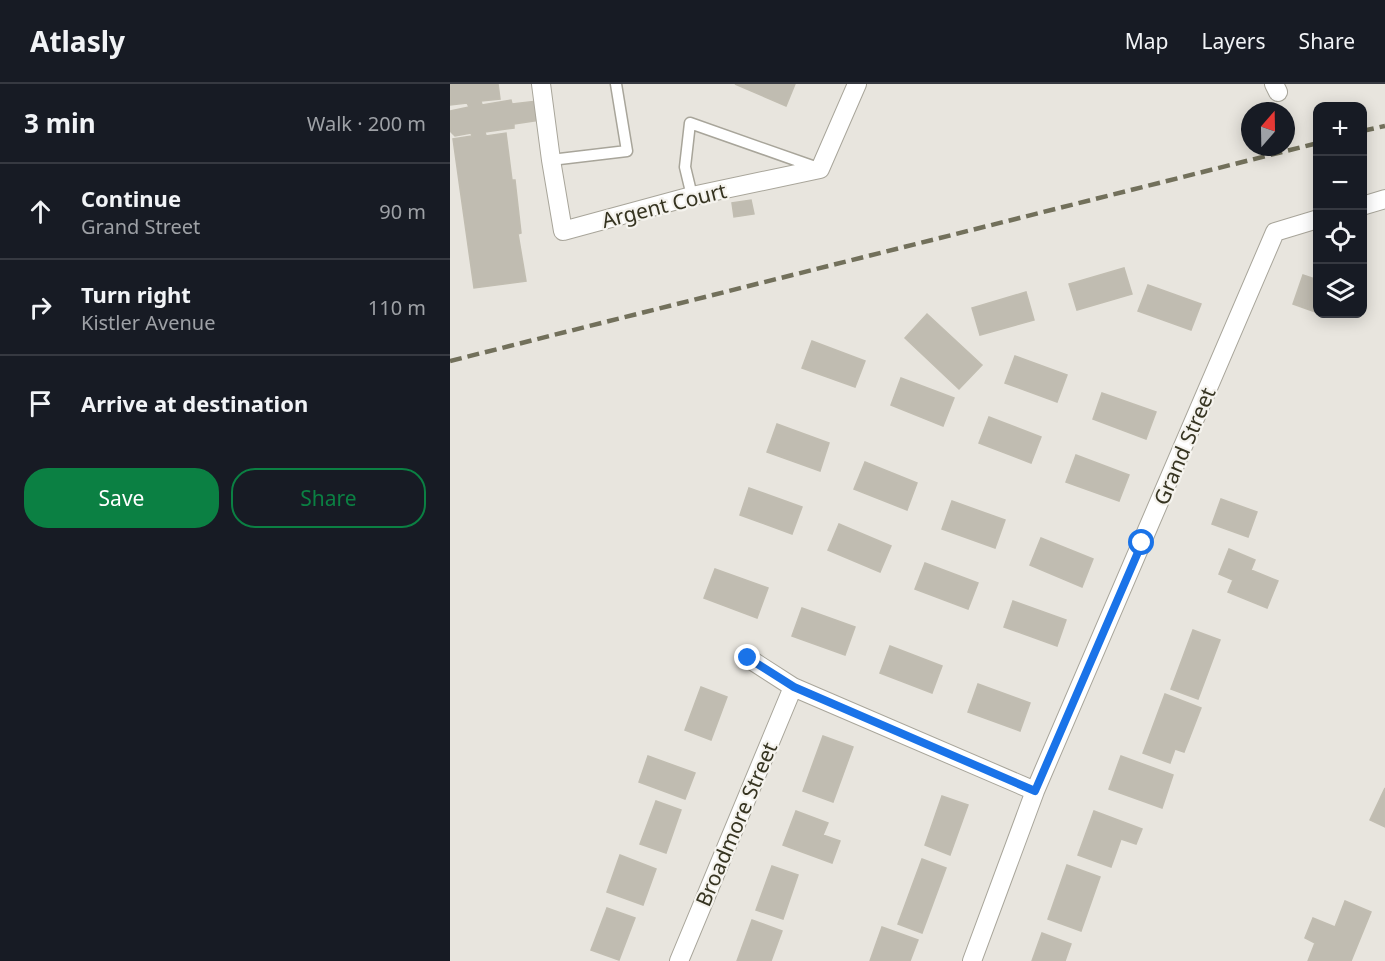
<!DOCTYPE html>
<html lang="en">
<head>
<meta charset="utf-8">
<style>
  :root { --surface:#171b24; --page:#242831; --text:#f1f3f6; --muted:#9ea1a6; --line:#363941; --accent:#0b8043 }
  body { margin:0; font-family:"Noto Sans",sans-serif; background:var(--page); color:var(--text) }
  .controls { position:absolute; right:18px; top:18px; display:grid; overflow:hidden; border-radius:12px; box-shadow:0 3px 15px #0003 }
  .controls button { width:54px; height:54px; display:grid; place-items:center; padding:0; border:0; border-bottom:2px solid var(--line); background:var(--surface); color:var(--text); font:30px sans-serif }
  .compass { position:absolute; left:791px; top:18px; width:54px; height:54px; border-radius:50%; background:var(--surface); box-shadow:0 3px 15px #0003; rotate:20deg }
  .stop { position:absolute; width:18px; height:18px; margin:-14px; border:4px solid #1a73e8; border-radius:50%; background:#fff }
  .stop.end { background:#1a73e8; border-color:#fff; box-shadow:0 2px 6px #0008 }
  .list { margin:0; padding:0; list-style:none }
  h2 { display:flex; justify-content:space-between; align-items:center; height:78px; margin:0; padding:0 24px; font-size:26px }
  h2 small { font-size:20px; font-weight:400; color:var(--muted) }
  .list li { display:grid; grid-template-columns:39px 1fr auto; gap:18px; align-items:center; box-sizing:border-box; height:96px; padding:0 24px; border-top:2px solid var(--line) }
  .list b { display:block; font-size:22px; white-space:nowrap }
  .list p { margin:0; font-size:20px; white-space:nowrap; color:var(--muted) }
  .list em { font-size:20px; font-style:normal; color:var(--muted) }
  .actions { display:flex; gap:12px; padding:18px 24px }
  .actions a { flex:1; padding:14px 0; border:2px solid var(--accent); border-radius:24px; text-align:center; font-size:21px; color:var(--accent) }
  .actions .main { background:var(--accent); color:#fff }
  .icon { flex:none; width:33px; height:33px; fill:none; stroke:currentColor; stroke-width:2; stroke-linecap:round; stroke-linejoin:round }
  .map { position:relative; flex:none; width:935px; height:877px; overflow:hidden }
  header { display:flex; align-items:center; gap:36px; box-sizing:border-box; height:84px; padding:0 30px; background:var(--surface); border-bottom:2px solid var(--line) }
  header strong { font-size:28px }
  nav { display:flex; gap:33px; margin-inline-start:auto; font-size:21px }
  main { display:flex }
  aside { flex:1; background:var(--surface) }
  .map>svg:first-child { display:block }
  .building { fill:#c0bcb1; stroke:#c1bdb1; stroke-width:1.5 }
  .lines { fill:none; stroke-linecap:round; stroke-linejoin:round }
  .service-casing { stroke:#a8a59a; stroke-width:13 }
  .minor-casing { stroke:#a8a59a; stroke-width:20 }
  .service { stroke:#fff; stroke-width:10 }
  .minor { stroke:#fff; stroke-width:18 }
  .rail { stroke:#72705b; stroke-width:4.5; stroke-dasharray:12 6; stroke-linecap:butt }
  .route { stroke:#1a73e8; stroke-width:8 }
  .labels { text-anchor:middle; dominant-baseline:central; stroke-width:4.5; stroke-linejoin:round; paint-order:stroke }
  .street-label { font-size:21px; fill:#363421; stroke:#f5f3ee }
</style>
</head>
<body>
<header>
<strong>Atlasly</strong>
<nav><a>Map</a><a>Layers</a><a>Share</a></nav>
</header>
<main>
<aside>
<h2>3 min<small>Walk · 200 m</small></h2>
<ul class="list">
<li><svg class="icon" aria-label="ahead" viewBox="0 0 24 24"><path d="M12 20V5M6 11l6-6 6 6"/></svg><div><b>Continue</b><p>Grand Street</p></div><em>90 m</em></li>
<li><svg class="icon" aria-label="right" viewBox="0 0 24 24"><path d="M7 20v-9h11M14 6l5 5-5 5"/></svg><div><b>Turn right</b><p>Kistler Avenue</p></div><em>110 m</em></li>
<li><svg class="icon" aria-label="arrive" viewBox="0 0 24 24"><path d="M6 21V4h12l-3 4 3 4H6"/></svg><div><b>Arrive at destination</b></div></li>
</ul>
<div class="actions"><a class="main">Save</a><a>Share</a></div>
</aside>
<div class="map">
<svg width="935" height="877" viewBox="0 0 935 877">
  <rect width="100%" height="100%" fill="#e8e5de"/>
  <!-- building -->
  <path class="building" d="M0 0H48L50 15 31 17 32 21 61 16 62 20 87 17 90 36 64 40V44L35 48 36 52 56 49 62 96H65L71 149 68 150 76 197 24 204 3 55 22 52 21 49 5 52 0 47V27L19 23 17 19 0 21Z
    M285 0H345L336 22Z
    M301 116 304 130 284 133 282 119Z
    M674 184 682 210 627 226 619 200Z
    M853 191 868 196V229L843 220Z
    M698 201 751 220 741 246 688 227Z
    M576 208 584 236 530 251 522 224Z
    M477 230 532 281 509 305 455 254Z
    M362 257 415 277 405 303 352 284Z
    M565 272 617 291 607 318 555 299Z
    M451 294 504 314 493 342 441 321Z
    M652 309 706 328 696 355 643 335Z
    M539 333 591 353 581 379 529 359Z
    M327 340 379 359 370 387 317 368Z
    M626 371 679 391 669 417 616 398Z
    M415 378 467 399 457 426 404 405Z
    M299 404 352 423 342 450 290 431Z
    M771 415 807 428 798 453 762 440Z
    M502 417 555 436 545 464 492 445Z
    M389 440 441 462 430 488 378 466Z
    M591 454 643 475 632 503 580 481Z
    M779 465 805 476 801 486 828 497 817 524 778 508 783 496 769 490Z
    M475 479 528 499 518 525 465 505Z
    M265 485 318 504 307 534 254 514Z
    M563 517 616 536 607 562 554 543Z
    M352 524 405 543 395 571 342 552Z
    M743 546 770 556 748 615 721 605Z
    M440 562 492 582 482 609 430 589Z
    M528 600 580 619 570 647 518 628Z
    M251 603 277 613 261 656 235 646Z
    M715 610 751 624 734 668 725 665 720 679 693 669Z
    M373 652 403 663 383 718 353 707Z
    M198 672 245 689 235 715 189 698Z
    M671 672 723 691 712 724 659 705Z
    M935 704V743L920 736Z
    M492 712 518 721 500 771 475 761Z
    M206 717 231 726 216 769 190 760Z
    M346 727 378 739 373 751 390 757 382 779 333 761Z
    M644 727 692 745 686 760 671 755 661 783 628 771Z
    M170 771 206 785 193 821 157 808Z
    M472 775 496 784 472 849 448 840Z
    M617 781 650 793 631 847 598 835Z
    M322 782 348 791 333 835 306 826Z
    M895 817 921 828 901 877H858L865 859 855 854 863 834 885 843Z
    M157 824 185 834 169 876 141 866Z
    M302 836 332 847 321 877H287Z
    M432 843 468 856 460 877H420Z
    M592 849 621 860 615 877H582Z"/>
  <g class="lines">
    <defs>
      <path id="service" d="M101 76 177 67 166 0
        M242 112 235 83 240 39 368 84"/>
      <path id="minor" d="M91 0 101 76 113 147 242 112 370 85 407 0
        M824 0 828 8
        M912 122 935 115
        M298 574 343 603 585 707
        M229 877 343 603
        M522 877 585 707 825 148 868 135"/>
    </defs>
    <!-- service casing -->
    <use href="#service" class="service-casing"/>
    <!-- minor casing -->
    <use href="#minor" class="minor-casing"/>
    <!-- service -->
    <use href="#service" class="service"/>
    <!-- minor -->
    <use href="#minor" class="minor"/>
    <!-- rail -->
    <path class="rail" d="M912 47 935 42
      M0 277 868 59"/>
  </g>
  <g class="lines">
    <!-- route -->
    <path class="route" d="M298 574 344 603 585 707 692 459"/>
  </g>
  <g class="labels">
    <!-- street labels -->
    <g class="street-label">
      <text transform="translate(214 121) rotate(-14)">Argent Court</text>
      <text transform="translate(734 362) rotate(-67)">Grand Street</text>
      <text transform="translate(286 740) rotate(-67)">Broadmore Street</text>
    </g>
  </g>
</svg>
<div class="controls">
<button>+</button>
<button>−</button>
<button><svg class="icon" aria-label="locate" viewBox="0 0 24 24"><circle cx="12" cy="12" r="6"/><path d="M12 2v4M12 18v4M2 12h4M18 12h4"/></svg></button>
<button><svg class="icon" aria-label="layers" viewBox="0 0 24 24"><path d="M12 4l9 5-9 5-9-5zM3 14l9 5 9-5"/></svg></button>
</div>
<svg class="compass" viewBox="-18 -18 36 36"><path d="M0-13l5 13h-10z" fill="#e53935"/><path d="M0 13l5-13h-10z" fill="#9ea1a6"/></svg>
<div class="stop" style="left:692px;top:459px"></div>
<div class="stop end" style="left:298px;top:574px"></div>
</div>
</main>
</body>
</html>
